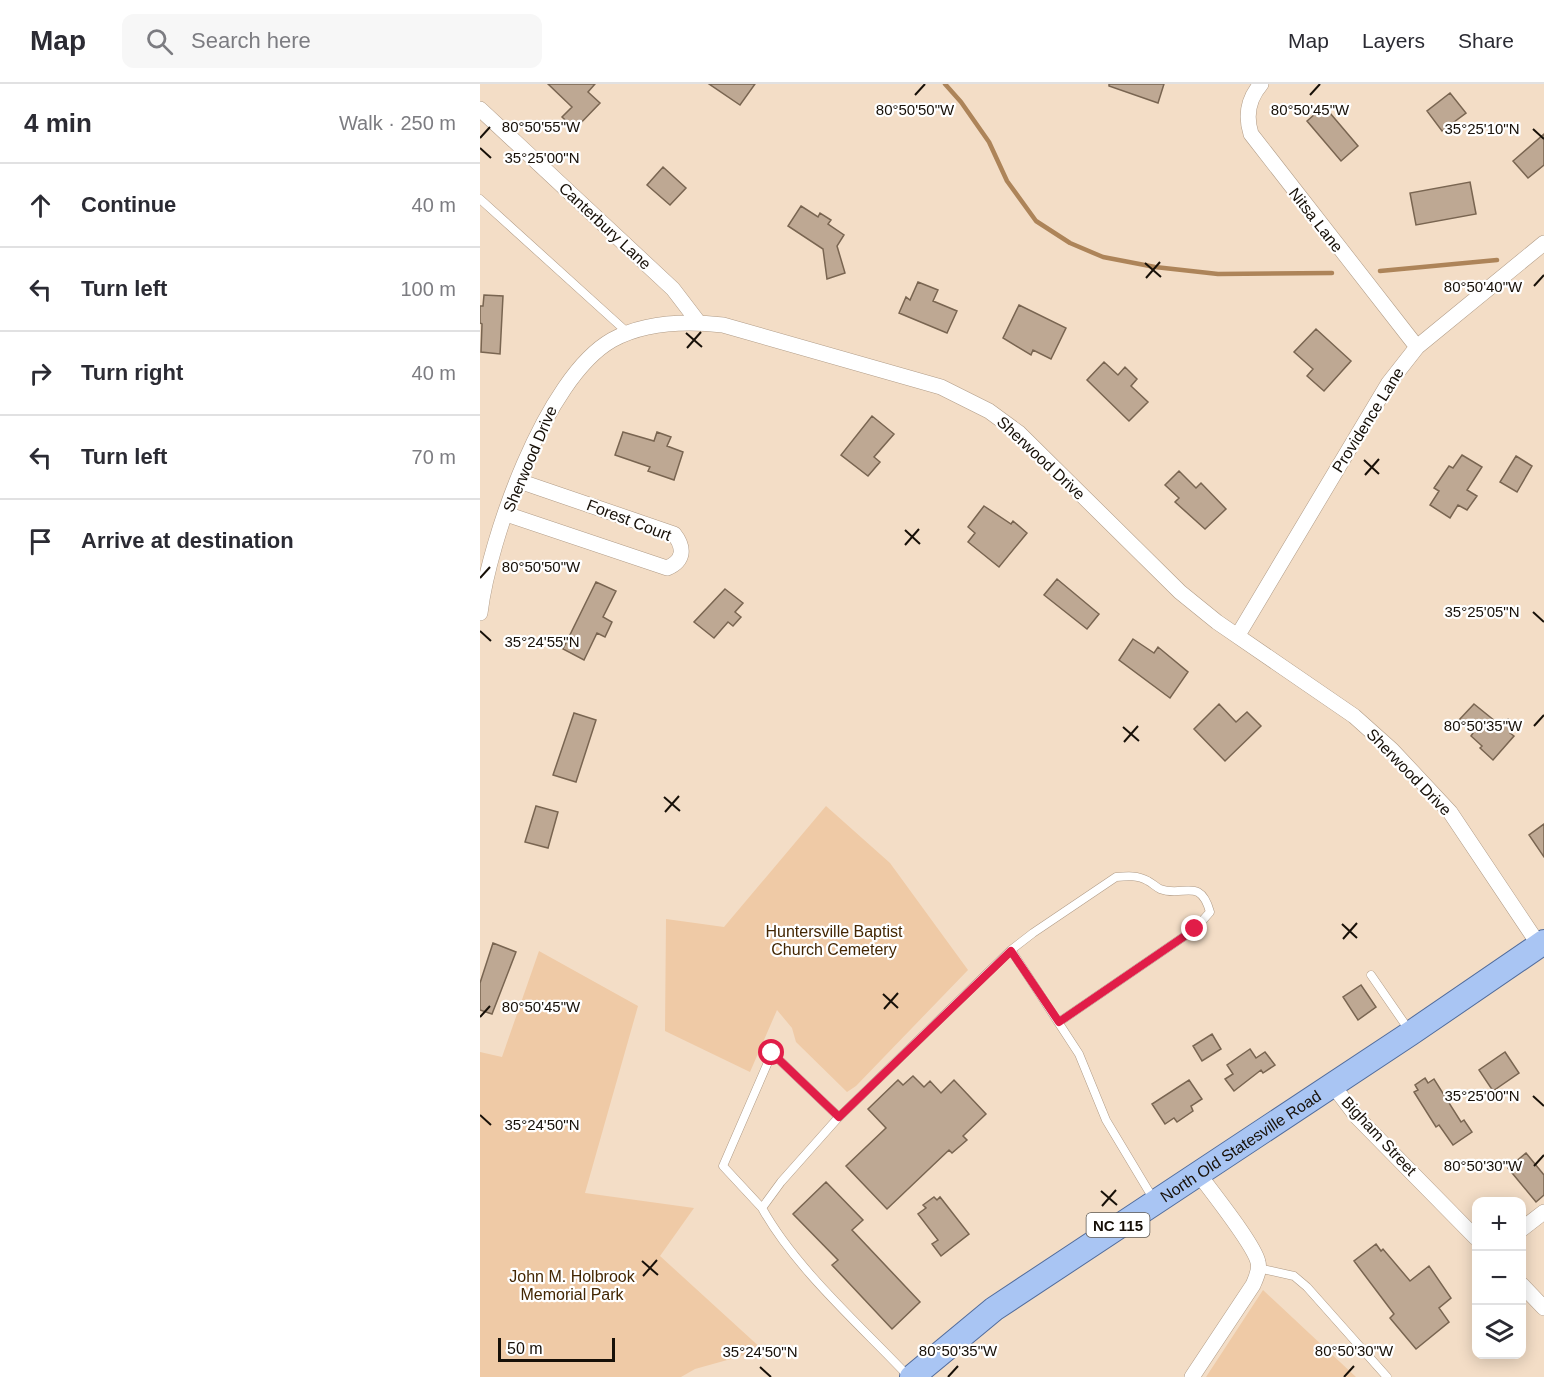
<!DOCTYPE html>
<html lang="en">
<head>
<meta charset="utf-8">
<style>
  :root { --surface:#fff; --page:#f7f7f7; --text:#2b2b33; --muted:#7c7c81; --line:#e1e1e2 }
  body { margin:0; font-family:Arial,sans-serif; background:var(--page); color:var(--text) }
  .controls { position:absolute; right:18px; bottom:18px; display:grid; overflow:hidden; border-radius:12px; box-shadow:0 3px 15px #0003 }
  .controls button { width:54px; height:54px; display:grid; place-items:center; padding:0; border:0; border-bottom:2px solid var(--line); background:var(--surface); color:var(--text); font:30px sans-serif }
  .scale { position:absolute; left:18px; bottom:15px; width:117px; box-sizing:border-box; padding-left:6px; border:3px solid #171008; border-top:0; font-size:16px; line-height:21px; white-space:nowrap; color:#171008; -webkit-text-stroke:4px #fff; paint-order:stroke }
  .stop { position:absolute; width:18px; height:18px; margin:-14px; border:4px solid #e11d48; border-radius:50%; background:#fff }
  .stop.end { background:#e11d48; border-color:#fff; box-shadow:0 2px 6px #0008 }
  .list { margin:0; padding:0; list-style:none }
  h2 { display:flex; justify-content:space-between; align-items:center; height:78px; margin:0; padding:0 24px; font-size:26px }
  h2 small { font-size:20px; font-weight:400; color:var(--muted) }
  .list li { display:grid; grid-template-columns:39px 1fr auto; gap:18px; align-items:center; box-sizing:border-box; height:84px; padding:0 24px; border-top:2px solid var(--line) }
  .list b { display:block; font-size:22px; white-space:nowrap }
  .list em { font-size:20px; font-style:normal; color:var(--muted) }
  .icon { flex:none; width:33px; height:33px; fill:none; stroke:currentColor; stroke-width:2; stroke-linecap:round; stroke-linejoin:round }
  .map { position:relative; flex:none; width:1064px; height:1293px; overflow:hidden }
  header { display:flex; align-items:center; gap:36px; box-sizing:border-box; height:84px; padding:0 30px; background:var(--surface); border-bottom:2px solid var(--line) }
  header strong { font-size:28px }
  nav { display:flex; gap:33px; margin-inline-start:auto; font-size:21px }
  .search { width:420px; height:54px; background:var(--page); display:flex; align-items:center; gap:15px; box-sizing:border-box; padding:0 21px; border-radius:12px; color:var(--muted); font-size:22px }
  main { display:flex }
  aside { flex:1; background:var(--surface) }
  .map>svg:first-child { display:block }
  .green { fill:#efcaa6 }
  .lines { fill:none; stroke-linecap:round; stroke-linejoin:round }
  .stream { stroke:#ad8459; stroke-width:4.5 }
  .building { fill:#bea893; stroke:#796551; stroke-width:1.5 }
  .lane-casing { stroke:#b09b86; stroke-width:9 }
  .street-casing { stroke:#b09b86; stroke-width:16 }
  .primary-casing { stroke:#516c9c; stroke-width:26 }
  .lane { stroke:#fff; stroke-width:8 }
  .street { stroke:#fff; stroke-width:15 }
  .primary { stroke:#a9c5f3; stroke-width:24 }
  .route { stroke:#e11d48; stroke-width:8 }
  .ticks { fill:none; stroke:#171008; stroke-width:2 }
  .labels { text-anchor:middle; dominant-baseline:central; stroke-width:4.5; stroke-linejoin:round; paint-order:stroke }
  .shield { fill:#fff; stroke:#5d5852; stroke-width:1.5 }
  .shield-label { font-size:15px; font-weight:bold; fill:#171008 }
  .street-label { font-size:16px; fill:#171008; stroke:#fff }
  .park-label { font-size:16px; fill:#432602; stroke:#fff }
  .ticks-label { font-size:15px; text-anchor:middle; fill:#171008; stroke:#fff; stroke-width:4.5; stroke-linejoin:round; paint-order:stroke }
</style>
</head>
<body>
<header>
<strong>Map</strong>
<div class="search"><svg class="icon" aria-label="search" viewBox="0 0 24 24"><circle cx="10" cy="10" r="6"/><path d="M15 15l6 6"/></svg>Search here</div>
<nav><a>Map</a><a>Layers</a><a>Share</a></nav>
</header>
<main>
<aside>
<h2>4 min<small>Walk · 250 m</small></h2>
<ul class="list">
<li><svg class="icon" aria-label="ahead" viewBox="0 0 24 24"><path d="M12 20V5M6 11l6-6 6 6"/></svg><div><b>Continue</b></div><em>40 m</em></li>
<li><svg class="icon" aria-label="left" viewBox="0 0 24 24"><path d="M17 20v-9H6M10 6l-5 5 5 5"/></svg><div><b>Turn left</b></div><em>100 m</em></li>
<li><svg class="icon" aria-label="right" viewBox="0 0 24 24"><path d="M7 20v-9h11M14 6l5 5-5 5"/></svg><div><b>Turn right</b></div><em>40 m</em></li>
<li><svg class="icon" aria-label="left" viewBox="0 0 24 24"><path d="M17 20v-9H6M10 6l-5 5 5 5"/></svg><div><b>Turn left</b></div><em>70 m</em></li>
<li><svg class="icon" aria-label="arrive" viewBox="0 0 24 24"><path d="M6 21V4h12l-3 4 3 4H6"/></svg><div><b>Arrive at destination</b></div></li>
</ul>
</aside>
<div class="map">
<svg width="1064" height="1293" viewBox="0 0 1064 1293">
  <rect width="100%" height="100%" fill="#f3ddc6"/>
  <!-- green -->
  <path class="green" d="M346 722 410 779 488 886 376 1002 367 1008 316 958 312 944 297 926 270 988 185 947 186 835 244 843Z
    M59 867 158 922 105 1109 214 1124 180 1172 283 1266 215 1285 201 1293H0V968L22 973Z
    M783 1206 876 1293H726Z"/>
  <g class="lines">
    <!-- stream -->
    <path class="stream" d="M465 0 481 18 509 58 527 97 556 137 590 159 623 173 675 183 738 190 852 189
      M900 187 1017 176"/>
  </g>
  <!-- building -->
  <path class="building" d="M68 0H115L108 8 120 19 95 45 82 33 92 23Z
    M229 0H275L260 21Z
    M629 0H684L678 19 629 2Z
    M970 9 986 29 962 47 947 27Z
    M844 22 878 62 861 77 827 37Z
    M1064 50V81L1048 94 1033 77Z
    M183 83 206 104 190 121 167 101Z
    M990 98 996 130 936 141 930 109Z
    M321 122 338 133 340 129 351 136 348 140 364 151 357 162 365 189 347 195 343 165 308 142Z
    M438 198 458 206 453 217 477 227 467 249 419 229 426 213 430 216Z
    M4 211 23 212 20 270 1 268 2 240 0 239V222H3Z
    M539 221 586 244 571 275 553 266 551 271 523 254Z
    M836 245 871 277 844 307 827 292 833 285 814 268Z
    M624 278 638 291 645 283 657 295 651 302 668 318 649 337 607 296Z
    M392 332 414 350 394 373 400 378 388 392 361 371Z
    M143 348 174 357 177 348 191 353 187 362 203 368 194 396 168 387 170 383 135 371Z
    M982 371 1002 383 987 406 997 412 987 426 978 421 970 434 950 421 959 407 954 404 969 382 973 384Z
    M1036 372 1052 382 1037 408 1020 398Z
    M699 387 716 404 721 399 746 425 725 445 695 418 699 414 685 401Z
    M504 422 531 440 533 437 547 449 519 483 488 458 495 449 488 443Z
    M577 495 619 530 607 545 564 511Z
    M116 498 136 507 123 533 132 538 125 553 117 549 104 576 83 565Z
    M245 505 263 519 255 528 261 533 253 542 248 538 234 554 214 538Z
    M653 555 674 569 678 563 708 588 690 614 639 576Z
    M739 620 756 638 767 628 781 642 745 677 714 645Z
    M994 620 1020 641 1028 635 1036 643 1030 649 1034 652 1013 676 1000 664 1002 662 991 652 993 649 979 636Z
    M94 629 116 636 96 698 73 691Z
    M56 722 78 728 68 764 45 758Z
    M1064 740V773L1049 751Z
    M13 859 36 868 12 930 0 926V899Z
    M881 901 896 923 878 936 863 913Z
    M732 950 741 965 722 977 713 962Z
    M770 965 776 974 785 968 795 981 783 989 781 986 754 1007 745 995 753 990 747 981Z
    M1025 968 1039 989 1013 1007 999 986Z
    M433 992 444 1003 450 997 461 1009 474 996 506 1030 483 1052 487 1056 472 1069 469 1066 407 1125 366 1082 406 1044 388 1025 418 996 423 1001Z
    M945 994 948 999 954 995 981 1038 984 1036 992 1048 973 1061 959 1041 956 1043 934 1008 938 1006 935 1001Z
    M709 996 722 1015 711 1022 713 1027 697 1038 694 1034 685 1040 672 1020Z
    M1046 1069 1064 1091V1111L1056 1118 1028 1084Z
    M346 1098 383 1136 372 1146 440 1218 412 1245 352 1181 358 1176 313 1130Z
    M454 1113 457 1116 460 1113 489 1150 461 1172 452 1160 458 1156 438 1130 446 1124 443 1121Z
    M896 1160 901 1167 903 1165 930 1197 949 1182 971 1214 959 1224 969 1238 936 1265 910 1234 914 1230 874 1177Z"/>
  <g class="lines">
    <defs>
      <path id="lane" d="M0 115 148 249
        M531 866 553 849 636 793C647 792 658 791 668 797 672 799 676 803 680 805 703 814 720 792 730 828L715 845 579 938
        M891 891 929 946
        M282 1124 243 1082 292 969 359 1033
        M778 1184 814 1192 827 1203 907 1293
        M428 1292C381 1242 315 1184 282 1124L301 1098 357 1035 531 866 599 970 626 1036 674 1116"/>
      <path id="street" d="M781 0C768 15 765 31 771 50L937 263
        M0 25 193 205 219 239
        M26 430 187 484C204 477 205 464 194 450L39 397
        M0 529C9 456 65 294 132 256 165 238 207 237 243 241L461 303 509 327 539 349 700 508 737 538 874 632 912 666 970 728 1059 861
        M758 551 908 300 937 263 1064 159
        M852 1000 877 1033 996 1154
        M1042 1145 1064 1128
        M1042 1201 1064 1224
        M712 1293 773 1201C776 1194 780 1186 778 1178 774 1160 731 1107 718 1089"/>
      <g id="primary">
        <path id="s1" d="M432 1293 514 1225 931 949 1064 858"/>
      </g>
    </defs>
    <!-- lane casing -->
    <use href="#lane" class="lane-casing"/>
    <!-- street casing -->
    <use href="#street" class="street-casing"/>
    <!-- primary casing -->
    <use href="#primary" class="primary-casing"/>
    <!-- lane -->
    <use href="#lane" class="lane"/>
    <!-- street -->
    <use href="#street" class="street"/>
    <!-- primary -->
    <use href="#primary" class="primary"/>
  </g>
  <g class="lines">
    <!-- route -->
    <path class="route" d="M292 969 359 1033 531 867 579 938 715 845"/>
  </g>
  <!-- ticks -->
  <path class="ticks" d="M435 11 445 0M830 11 840 0M1053 45 1064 55M0 54 10 43M0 64 11 74M665 179 681 193M666 194 680 178M1054 202 1064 191M206 249 222 263M207 264 221 248M884 376 899 390M885 391 899 375M425 446 440 460M425 461 439 445M0 494 10 483M1053 528 1064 538M0 547 11 557M1054 642 1064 631M643 643 659 657M644 658 658 642M184 713 200 727M185 728 199 712M862 840 877 854M863 855 877 839M403 910 418 924M404 925 418 909M0 933 10 922M1053 1012 1064 1022M0 1031 11 1041M1054 1082 1064 1071M621 1107 637 1121M622 1122 636 1106M162 1177 178 1191M163 1192 177 1176M280 1283 291 1293M468 1293 478 1282M864 1293 874 1282"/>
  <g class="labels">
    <!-- shield labels -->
    <rect class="shield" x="606.5" y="1129" width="63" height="24" rx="4.5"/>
    <g class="shield-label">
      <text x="638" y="1141">NC 115</text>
    </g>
    <!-- street labels -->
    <g class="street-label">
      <text transform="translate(836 136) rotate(52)">Nitsa Lane</text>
      <text transform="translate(125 142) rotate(43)">Canterbury Lane</text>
      <text transform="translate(888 336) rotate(-58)">Providence Lane</text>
      <text transform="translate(561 374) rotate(43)">Sherwood Drive</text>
      <text transform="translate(50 375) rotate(-67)">Sherwood Drive</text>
      <text transform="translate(149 436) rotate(21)">Forest Court</text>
      <text transform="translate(929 688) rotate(46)">Sherwood Drive</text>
      <text transform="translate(899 1052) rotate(47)">Bigham Street</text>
      <text stroke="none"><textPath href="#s1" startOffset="402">North Old Statesville Road</textPath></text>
    </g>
    <!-- park labels -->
    <g class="park-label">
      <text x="354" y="847">Huntersville Baptist<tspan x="354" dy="18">Church Cemetery</tspan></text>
      <text x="92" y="1192">John M. Holbrook<tspan x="92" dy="18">Memorial Park</tspan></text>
    </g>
  </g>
  <g class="ticks-label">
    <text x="435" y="31">80°50'50"W</text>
    <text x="830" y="31">80°50'45"W</text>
    <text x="61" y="48">80°50'55"W</text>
    <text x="1002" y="50">35°25'10"N</text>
    <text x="62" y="79">35°25'00"N</text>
    <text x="1003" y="208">80°50'40"W</text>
    <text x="61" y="488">80°50'50"W</text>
    <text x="1002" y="533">35°25'05"N</text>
    <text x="62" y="563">35°24'55"N</text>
    <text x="1003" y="647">80°50'35"W</text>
    <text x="61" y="928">80°50'45"W</text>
    <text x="1002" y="1017">35°25'00"N</text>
    <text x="62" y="1046">35°24'50"N</text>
    <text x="1003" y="1087">80°50'30"W</text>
    <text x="478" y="1272">80°50'35"W</text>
    <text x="874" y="1272">80°50'30"W</text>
    <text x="280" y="1273">35°24'50"N</text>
  </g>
</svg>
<div class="controls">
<button>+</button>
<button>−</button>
<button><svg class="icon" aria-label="layers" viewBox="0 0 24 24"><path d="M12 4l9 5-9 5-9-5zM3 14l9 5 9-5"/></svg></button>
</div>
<div class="scale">50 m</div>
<div class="stop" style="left:292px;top:969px"></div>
<div class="stop end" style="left:715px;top:845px"></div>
</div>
</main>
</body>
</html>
